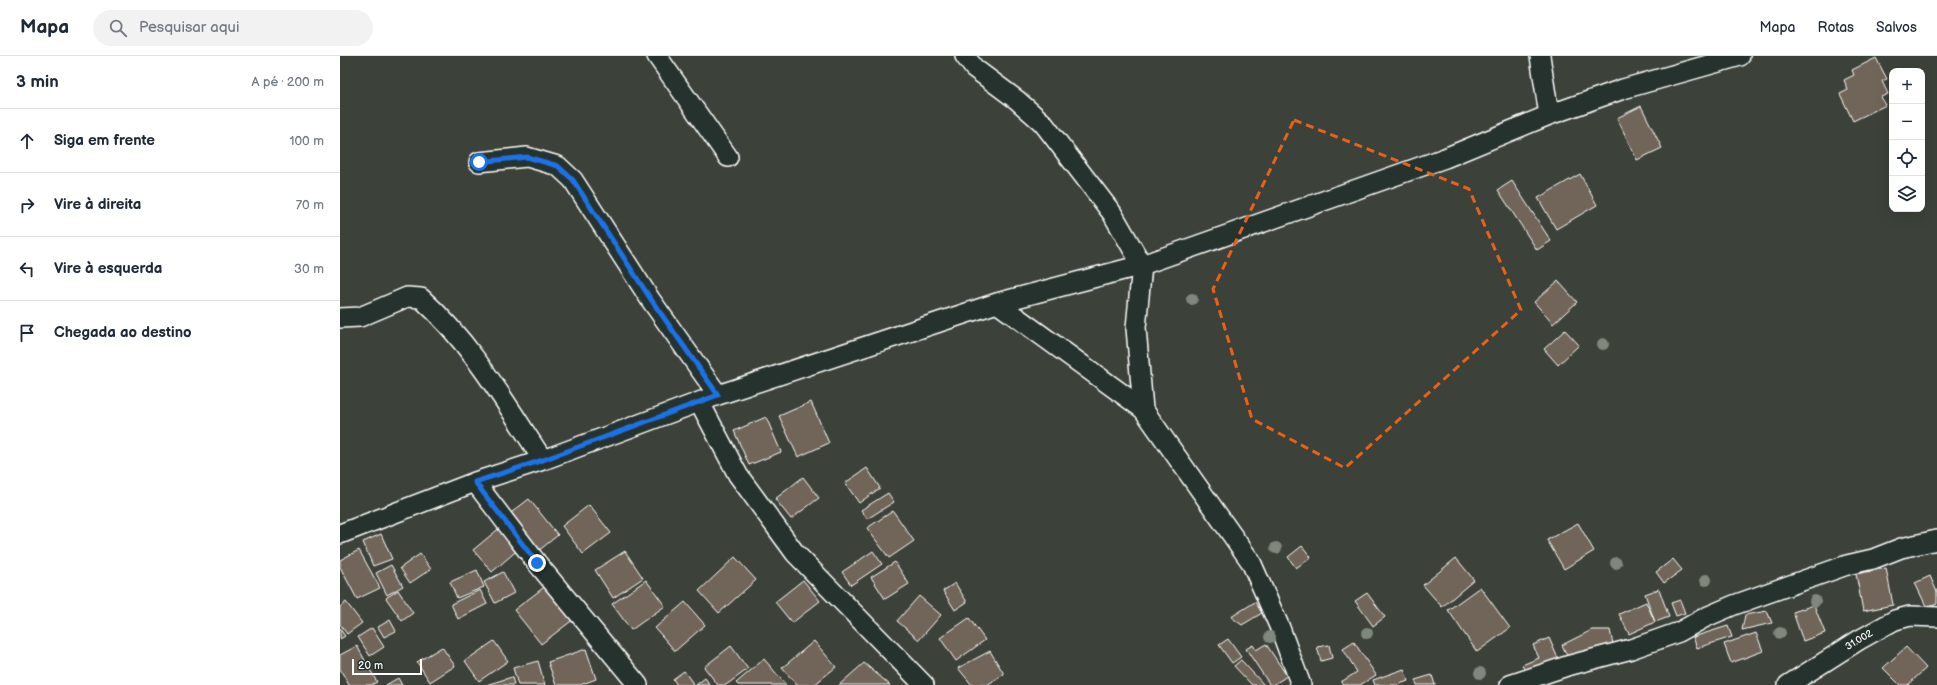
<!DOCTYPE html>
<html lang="pt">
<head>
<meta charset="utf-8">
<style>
  :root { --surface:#fff; --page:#f2f2f3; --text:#1f2937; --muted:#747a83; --line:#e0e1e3 }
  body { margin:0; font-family:"Balsamiq Sans",sans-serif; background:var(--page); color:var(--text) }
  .controls { position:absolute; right:12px; top:12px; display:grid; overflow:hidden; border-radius:8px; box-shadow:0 4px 16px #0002 }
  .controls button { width:36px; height:36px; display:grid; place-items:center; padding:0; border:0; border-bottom:1px solid var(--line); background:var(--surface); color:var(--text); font:20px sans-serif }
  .scale { position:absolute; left:12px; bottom:10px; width:70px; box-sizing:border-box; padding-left:4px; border:2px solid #fff; border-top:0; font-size:11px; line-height:14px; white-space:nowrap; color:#fff; -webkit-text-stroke:3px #26332d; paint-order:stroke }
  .stop { position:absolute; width:12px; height:12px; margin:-9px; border:3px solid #1a73e8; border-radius:50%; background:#fff }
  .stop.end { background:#1a73e8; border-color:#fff; box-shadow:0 1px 4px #0008 }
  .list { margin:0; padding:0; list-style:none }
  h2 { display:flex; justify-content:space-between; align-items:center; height:52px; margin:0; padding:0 16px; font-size:17px }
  h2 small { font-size:13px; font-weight:400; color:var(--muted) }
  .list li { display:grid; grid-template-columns:26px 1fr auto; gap:12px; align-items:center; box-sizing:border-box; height:64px; padding:0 16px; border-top:1px solid var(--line) }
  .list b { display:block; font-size:15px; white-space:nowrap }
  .list em { font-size:13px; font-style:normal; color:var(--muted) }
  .icon { flex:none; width:22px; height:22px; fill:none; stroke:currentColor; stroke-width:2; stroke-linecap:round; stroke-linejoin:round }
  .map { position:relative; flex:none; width:1597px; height:629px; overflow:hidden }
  header { display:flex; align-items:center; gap:24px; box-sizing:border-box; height:56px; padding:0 20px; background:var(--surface); border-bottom:1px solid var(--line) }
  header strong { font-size:19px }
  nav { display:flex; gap:22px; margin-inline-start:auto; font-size:14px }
  .search { width:280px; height:36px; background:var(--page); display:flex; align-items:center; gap:10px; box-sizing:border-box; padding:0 14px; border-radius:22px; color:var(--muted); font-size:15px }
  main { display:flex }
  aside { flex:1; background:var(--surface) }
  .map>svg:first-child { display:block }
  .building { fill:#706559; stroke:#fff }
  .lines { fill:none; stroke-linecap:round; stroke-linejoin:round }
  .minor-casing { stroke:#fff; stroke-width:22 }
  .minor { stroke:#26332d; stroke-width:19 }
  .tree { fill:#80877c }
  .route { stroke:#1a73e8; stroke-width:5 }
  .marked { fill:none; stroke:#e96118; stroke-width:3; stroke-dasharray:8 5; stroke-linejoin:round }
  .labels { text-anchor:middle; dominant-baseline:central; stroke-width:4; stroke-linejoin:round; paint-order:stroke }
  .street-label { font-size:10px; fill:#fff; stroke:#26332d }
</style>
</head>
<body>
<header>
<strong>Mapa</strong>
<div class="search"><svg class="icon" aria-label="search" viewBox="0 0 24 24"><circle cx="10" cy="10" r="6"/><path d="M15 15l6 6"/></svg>Pesquisar aqui</div>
<nav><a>Mapa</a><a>Rotas</a><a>Salvos</a></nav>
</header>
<main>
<aside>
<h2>3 min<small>A pé · 200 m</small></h2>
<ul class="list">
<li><svg class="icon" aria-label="ahead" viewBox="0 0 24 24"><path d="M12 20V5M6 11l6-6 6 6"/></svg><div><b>Siga em frente</b></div><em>100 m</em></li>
<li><svg class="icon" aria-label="right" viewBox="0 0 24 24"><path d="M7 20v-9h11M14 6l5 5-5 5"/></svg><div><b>Vire à direita</b></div><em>70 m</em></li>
<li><svg class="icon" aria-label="left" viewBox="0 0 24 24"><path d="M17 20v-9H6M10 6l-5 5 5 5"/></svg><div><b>Vire à esquerda</b></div><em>30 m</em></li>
<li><svg class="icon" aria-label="arrive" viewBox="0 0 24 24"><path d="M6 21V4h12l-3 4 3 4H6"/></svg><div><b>Chegada ao destino</b></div></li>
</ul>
</aside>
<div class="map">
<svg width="1597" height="629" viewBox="0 0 1597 629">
  <rect width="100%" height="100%" fill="#3c423a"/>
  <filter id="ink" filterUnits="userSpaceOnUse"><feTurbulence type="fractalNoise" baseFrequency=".025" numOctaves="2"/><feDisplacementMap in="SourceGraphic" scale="8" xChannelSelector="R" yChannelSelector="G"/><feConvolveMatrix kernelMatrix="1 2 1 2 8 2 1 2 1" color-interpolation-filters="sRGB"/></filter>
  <g filter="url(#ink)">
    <!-- building -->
    <path class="building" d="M1536 2 1547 23 1542 25 1548 38 1541 41 1546 49 1513 65 1500 38 1508 34 1504 24 1514 19 1512 14Z
      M1301 50 1322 92 1297 104 1277 62Z
      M1240 118 1257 149 1216 173 1198 142Z
      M1172 125 1211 185 1197 194 1158 134Z
      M1218 225 1237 246 1213 268 1194 246Z
      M1225 274 1239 289 1218 309 1204 293Z
      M471 346 489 387 458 401 439 360Z
      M426 361 441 396 409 409 394 375Z
      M527 412 540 432 519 447 505 427Z
      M463 421 479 442 451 463 435 443Z
      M548 437 554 446 527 463 521 454Z
      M189 443 218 479 197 496 167 460Z
      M249 449 271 477 243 498 222 470Z
      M553 455 574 485 549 502 527 472Z
      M1238 467 1254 495 1224 513 1207 484Z
      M162 470 181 491 152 516 133 494Z
      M41 478 52 503 33 510 23 486Z
      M962 490 971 501 956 512 948 501Z
      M19 494 40 532 17 543 0 511V504Z
      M285 495 303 522 273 542 255 514Z
      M533 495 542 508 511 529 502 516Z
      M80 498 91 513 70 527 60 512Z
      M395 501 416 524 379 557 359 535Z
      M1116 502 1134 524 1102 551 1083 529Z
      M1333 503 1342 514 1324 527 1316 516Z
      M555 506 569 528 545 543 531 521Z
      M51 509 63 530 47 539 36 517Z
      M1546 512 1553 549 1523 555 1516 518Z
      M137 514 144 531 117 542 110 526Z
      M163 516 174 537 155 547 144 526Z
      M1590 520 1597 536V548L1587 552 1575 527Z
      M306 524 325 550 291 574 272 548Z
      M463 524 480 545 452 567 435 546Z
      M615 527 627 546 615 554 603 535Z
      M207 529 234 563 201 588 174 554Z
      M1140 531 1170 572 1137 596 1108 554Z
      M1319 533 1329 561 1315 566 1305 538Z
      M58 534 73 557 62 565 46 542Z
      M140 534 147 548 118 563 111 548Z
      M1027 537 1045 561 1033 570 1015 545Z
      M579 540 601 559 579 584 557 565Z
      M1340 544 1345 557 1336 560 1331 547Z
      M6 546 22 567 7 578 0 568V551Z
      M345 546 365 569 335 595 315 572Z
      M915 546 922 557 902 569 891 561Z
      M1306 546 1315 566 1289 578 1279 558Z
      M1474 549 1485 577 1463 585 1453 556Z
      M1427 555 1432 567 1402 574 1405 559Z
      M629 562 645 584 616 605 600 582Z
      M50 564 56 575 44 581 38 571Z
      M1388 570 1392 581 1357 592 1353 581Z
      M32 572 44 591 30 600 18 581Z
      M0 573 5 580 0 583Z
      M1252 574H1270L1274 593 1229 604 1222 589Z
      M1416 577 1423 595 1391 607 1384 588Z
      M1209 582 1220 607 1188 621 1182 609 1199 602 1193 589Z
      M888 583 901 601 892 607 879 589Z
      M154 585 168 605 139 625 125 605Z
      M474 585 496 611 474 629H457L442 612Z
      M1014 586 1036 619 1020 629H1003L1001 626 1017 616 1003 593Z
      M926 588 947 620 933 629H930L906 593 913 589 916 594Z
      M989 589 992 602 981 605 977 591Z
      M17 590 37 626 31 629H9L0 613V599Z
      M391 590 408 613 386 629H378L364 611Z
      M102 591 115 610 90 626 77 606Z
      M1566 591 1586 612 1568 629H1560L1543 612Z
      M246 593 256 623 240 629H216L208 606Z
      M650 595 664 618 647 629H632L618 612Z
      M424 603 446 629H398L396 627Z
      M901 604 924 629H912L894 610Z
      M198 605 205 629H178L173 612Z
      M524 607 550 629H499Z
      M1064 613 1068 625 1057 629H1035L1033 624Z
      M344 615 354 629H337L333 623Z
      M1092 619 1095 629H1077L1075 624Z
      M172 621 174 629H146Z
      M58 622 62 629H46Z
      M365 622 370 629H356Z"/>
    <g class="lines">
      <defs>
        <path id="minor" d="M317 0 388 101
          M625 0 634 12 677 44 703 67 772 157 802 209 796 272 803 353
          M1200 0 1209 59
          M139 106 187 101 218 110 233 124 310 243 378 339
          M657 247 803 353 911 506 940 572 961 629
          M0 262 20 261 67 241 81 242C132 288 166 348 203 404
          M360 347 398 419 455 497 584 629
          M135 426 197 507 298 629
          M0 478 135 426 203 404 378 339 657 247 802 209 1105 102 1209 59 1283 33 1400 0
          M1170 629 1227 610 1291 593 1339 576 1366 561 1394 549 1507 509 1533 503 1561 492 1597 484
          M1448 629 1519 584 1555 564 1570 560 1597 561"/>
      </defs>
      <!-- minor casing -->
      <use href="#minor" class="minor-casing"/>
      <!-- minor -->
      <use href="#minor" class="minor"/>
    </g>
    <!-- trees -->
    <g class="tree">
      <circle cx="852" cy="243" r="6"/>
      <circle cx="1263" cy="288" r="6"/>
      <circle cx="936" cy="492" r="6"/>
      <circle cx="1276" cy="507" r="6"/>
      <circle cx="1366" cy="524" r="6"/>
      <circle cx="1475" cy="545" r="6"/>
      <circle cx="1027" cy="577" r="6"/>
      <circle cx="1440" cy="577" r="6"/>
      <circle cx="930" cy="581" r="6"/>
      <circle cx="1140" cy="617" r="6"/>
    </g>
  </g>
  <g class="lines" filter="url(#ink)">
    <!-- route -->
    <path class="route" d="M139 106 187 101 218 110 233 124 310 242 378 339 203 404 135 426 197 507"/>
  </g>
  <!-- marked area -->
  <path class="marked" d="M954 64 1129 133 1181 254 1005 412 912 363 873 233Z"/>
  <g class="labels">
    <!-- street labels -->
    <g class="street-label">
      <text transform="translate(1519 584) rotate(-31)">31.002</text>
    </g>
  </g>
</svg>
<div class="controls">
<button>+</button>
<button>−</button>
<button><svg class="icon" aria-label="locate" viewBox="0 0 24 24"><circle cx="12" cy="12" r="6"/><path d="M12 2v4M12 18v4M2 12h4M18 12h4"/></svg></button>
<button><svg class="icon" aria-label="layers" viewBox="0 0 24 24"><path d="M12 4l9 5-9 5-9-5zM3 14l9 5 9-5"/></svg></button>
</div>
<div class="scale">20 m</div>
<div class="stop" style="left:139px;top:106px"></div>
<div class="stop end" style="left:197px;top:507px"></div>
</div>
</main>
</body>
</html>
